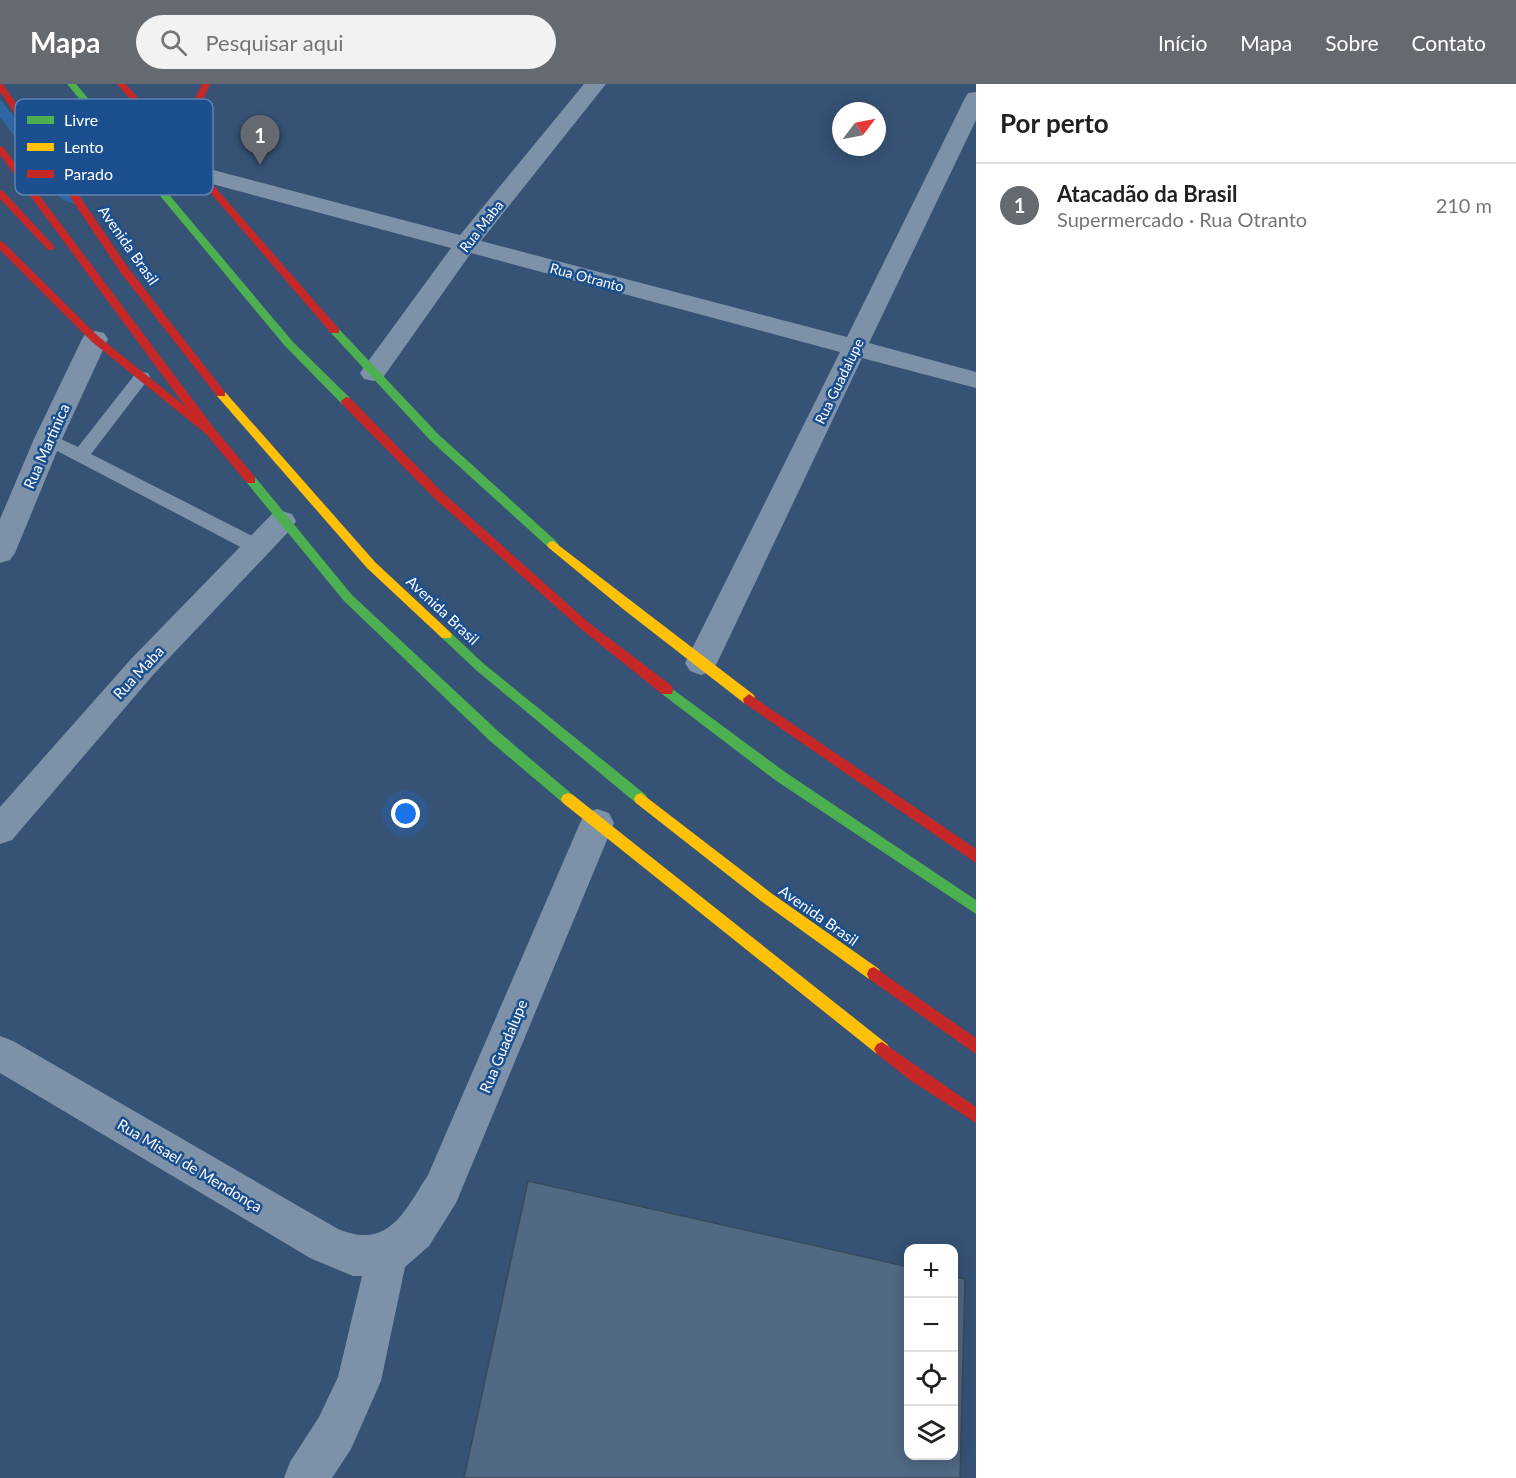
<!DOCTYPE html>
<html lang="pt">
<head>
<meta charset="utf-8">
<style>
  :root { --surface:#fff; --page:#f2f2f2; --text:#202124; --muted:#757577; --line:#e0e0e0; --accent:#656970 }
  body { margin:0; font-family:Lato,sans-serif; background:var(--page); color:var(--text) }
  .controls { position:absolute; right:18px; bottom:18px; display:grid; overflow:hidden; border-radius:12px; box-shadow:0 3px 15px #0003 }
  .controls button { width:54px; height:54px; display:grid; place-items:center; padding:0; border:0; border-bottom:2px solid var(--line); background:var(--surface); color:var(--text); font:30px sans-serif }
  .compass { position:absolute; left:832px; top:18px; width:54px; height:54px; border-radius:50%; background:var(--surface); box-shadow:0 3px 15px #0003; rotate:58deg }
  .you { position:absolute; left:406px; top:730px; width:21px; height:21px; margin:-15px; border:4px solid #fff; border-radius:50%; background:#1a73e8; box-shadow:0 0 0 9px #1a73e833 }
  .badge { display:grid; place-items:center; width:39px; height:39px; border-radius:50%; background:var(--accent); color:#fff; font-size:20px; font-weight:700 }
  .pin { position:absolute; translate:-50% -50px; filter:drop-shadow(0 2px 3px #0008) }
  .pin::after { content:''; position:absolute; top:32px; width:21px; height:18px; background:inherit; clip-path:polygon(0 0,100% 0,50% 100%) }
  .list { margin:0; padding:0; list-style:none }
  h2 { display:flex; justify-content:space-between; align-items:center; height:78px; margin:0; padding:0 24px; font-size:26px }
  h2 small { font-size:20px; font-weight:400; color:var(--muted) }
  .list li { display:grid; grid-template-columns:39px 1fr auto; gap:18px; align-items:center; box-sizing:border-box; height:84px; padding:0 24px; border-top:2px solid var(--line) }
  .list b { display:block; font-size:22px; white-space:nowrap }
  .list p { margin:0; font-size:20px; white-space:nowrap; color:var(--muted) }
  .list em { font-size:20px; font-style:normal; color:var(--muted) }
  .icon { flex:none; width:33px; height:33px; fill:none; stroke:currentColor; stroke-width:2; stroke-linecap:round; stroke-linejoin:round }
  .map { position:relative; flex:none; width:976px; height:1394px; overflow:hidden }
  header { display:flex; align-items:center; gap:36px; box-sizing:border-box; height:84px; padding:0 30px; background:var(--accent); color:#fff }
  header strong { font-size:28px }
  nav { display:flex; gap:33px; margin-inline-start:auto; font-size:21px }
  .search { width:420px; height:54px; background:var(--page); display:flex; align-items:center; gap:15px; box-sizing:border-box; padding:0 21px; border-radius:33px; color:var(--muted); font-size:22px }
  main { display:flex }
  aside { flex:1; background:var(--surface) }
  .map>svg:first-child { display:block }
  .green { fill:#2f66a5 }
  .building { fill:#526984; stroke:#394a5c; stroke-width:1.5 }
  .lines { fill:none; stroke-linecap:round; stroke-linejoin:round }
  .lane { fill:#7d92a8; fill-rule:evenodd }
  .street { fill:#7d92a8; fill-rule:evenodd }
  .fast { fill:#4caf50; fill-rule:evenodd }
  .slow { fill:#ffc107; fill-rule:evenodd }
  .jam { fill:#c62828; fill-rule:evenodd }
  .labels { text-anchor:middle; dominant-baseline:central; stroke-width:5; stroke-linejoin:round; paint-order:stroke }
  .far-street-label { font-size:14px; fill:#fff; stroke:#1b4f8f }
  .street-label { font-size:15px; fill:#fff; stroke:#1b4f8f }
  .key { fill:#1b4f8f; stroke:#5f84b1; stroke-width:1.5 }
  .key-label { font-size:16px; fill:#fff }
</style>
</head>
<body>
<header>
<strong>Mapa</strong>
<div class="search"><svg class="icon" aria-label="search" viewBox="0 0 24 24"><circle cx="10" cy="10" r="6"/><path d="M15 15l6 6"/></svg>Pesquisar aqui</div>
<nav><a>Início</a><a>Mapa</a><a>Sobre</a><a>Contato</a></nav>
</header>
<main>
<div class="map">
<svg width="976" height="1394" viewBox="0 0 976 1394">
  <rect width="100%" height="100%" fill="#365274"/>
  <!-- green -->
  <path class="green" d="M0 15 85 124 61 115 0 33Z"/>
  <!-- building -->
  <path class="building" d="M528 1097 909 1183V1371H954V1193L965 1195 960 1394H464Z"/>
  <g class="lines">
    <!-- lane -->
    <path class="lane" d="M142 288 148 289 150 293 91 370 264 458 266 463 264 468 257 470 250 468 42 359 39 355 42 351 48 349 78 363 136 289Z"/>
    <!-- street -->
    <path class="street" d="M584 0H606L481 157 847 253 965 14 968 9 976 8V36L869 259 976 288V304L862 274 717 579 712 587 701 591 690 587 685 579 840 268 471 169 382 295 373 297 364 295 360 289 364 283 451 164 190 94 187 89 190 84 198 82 460 151Z
      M95 247 104 249 108 255 62 355 15 469 10 476 0 479V435L34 355 82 255 86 249Z
      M282 427 292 430 296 437 292 444 153 591 12 756 0 760V723L131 575 272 430Z
      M597 725 609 729 614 739 456 1119 429 1162 405 1183 381 1297 351 1365 332 1394H284L290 1378 319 1333 338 1293 362 1192H353L310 1174 0 989V952L13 957 338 1145C389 1166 404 1128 428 1091L580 739 585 729Z"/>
    <!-- fast -->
    <path class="fast" d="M67 0H76L293 258 350 314V320H342L285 262Z
      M335 244 339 245 438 350 557 458 559 461 557 464H549L430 356 331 249V245Z
      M251 392 255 393 352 511 499 648 573 711 575 715 573 719H563L489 656 344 517 247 399 245 396Z
      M446 546 450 548 484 580 646 711 648 715 646 719H636L476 586 442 554 440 551 442 548Z
      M667 601 785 688 976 816V830L775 696 662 610 661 606Z"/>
    <!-- slow -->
    <path class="slow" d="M221 306 225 308 375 478 450 548 452 551 450 554H442L367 484 217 312V308Z
      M553 457 754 611 755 615 754 619H744L623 525 549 464 547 461 549 458Z
      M568 709 573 711 887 960 890 965 887 970 882 972 877 970 563 719 561 715 563 711Z
      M641 709 771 809 879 885 881 890 879 895 874 897 869 895 761 817 636 719 634 715 636 711Z"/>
    <!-- jam -->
    <path class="jam" d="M0 0H3L129 185 225 308V312H217L121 189 0 8Z
      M117 0H126L175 57 202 0H210L181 64 339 245V249H331Z
      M0 62 3 63 214 344 255 393V399H247L206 350 91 257 0 166V157L3 158 99 253 185 322 0 71Z
      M0 106 3 107 54 162V166H48L0 115Z
      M346 313 350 314 442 408 589 539 672 602 673 606 672 610H662L581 545 434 414 342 320 341 317Z
      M749 610 976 765V779L744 619 743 615Z
      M874 883 976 954V970L869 895 867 890 869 885Z
      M882 958 976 1023V1039L910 996 877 970 874 965 877 960Z"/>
  </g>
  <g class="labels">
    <!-- far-street labels -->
    <g class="far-street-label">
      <text transform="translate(481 142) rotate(-52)">Rua Maba</text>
      <text transform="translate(587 193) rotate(15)">Rua Otranto</text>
      <text transform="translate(839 297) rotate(-64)">Rua Guadalupe</text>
    </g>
    <!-- street labels -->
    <g class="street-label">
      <text transform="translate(129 161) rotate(55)">Avenida Brasil</text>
      <text transform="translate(46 362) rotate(-66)">Rua Martinica</text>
      <text transform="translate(443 526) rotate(43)">Avenida Brasil</text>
      <text transform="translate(138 588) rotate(-47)">Rua Maba</text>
      <text transform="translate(819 831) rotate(35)">Avenida Brasil</text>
      <text transform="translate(503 962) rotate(-67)">Rua Guadalupe</text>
      <text transform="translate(190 1081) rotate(31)">Rua Misael de Mendonça</text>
    </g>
  </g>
  <!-- legend -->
  <rect x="15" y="15" width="198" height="96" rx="9" class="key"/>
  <rect x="27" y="32" width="27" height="8" fill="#4caf50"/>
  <rect x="27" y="59" width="27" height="8" fill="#ffc107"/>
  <rect x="27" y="86" width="27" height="8" fill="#c62828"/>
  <g class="key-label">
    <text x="64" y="42">Livre</text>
    <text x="64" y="69">Lento</text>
    <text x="64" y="96">Parado</text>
  </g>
</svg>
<div class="controls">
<button>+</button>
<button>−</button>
<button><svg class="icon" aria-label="locate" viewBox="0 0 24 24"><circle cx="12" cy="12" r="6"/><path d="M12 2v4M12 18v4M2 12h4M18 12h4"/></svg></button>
<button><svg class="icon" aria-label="layers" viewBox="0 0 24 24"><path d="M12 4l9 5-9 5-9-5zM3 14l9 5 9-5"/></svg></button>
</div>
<svg class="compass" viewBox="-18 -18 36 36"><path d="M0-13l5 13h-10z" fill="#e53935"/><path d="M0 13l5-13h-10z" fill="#757577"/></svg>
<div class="you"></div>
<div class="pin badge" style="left:260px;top:81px">1</div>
</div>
<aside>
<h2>Por perto<small></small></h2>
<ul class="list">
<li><span class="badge">1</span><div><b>Atacadão da Brasil</b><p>Supermercado · Rua Otranto</p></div><em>210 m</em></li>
</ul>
</aside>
</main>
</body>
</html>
